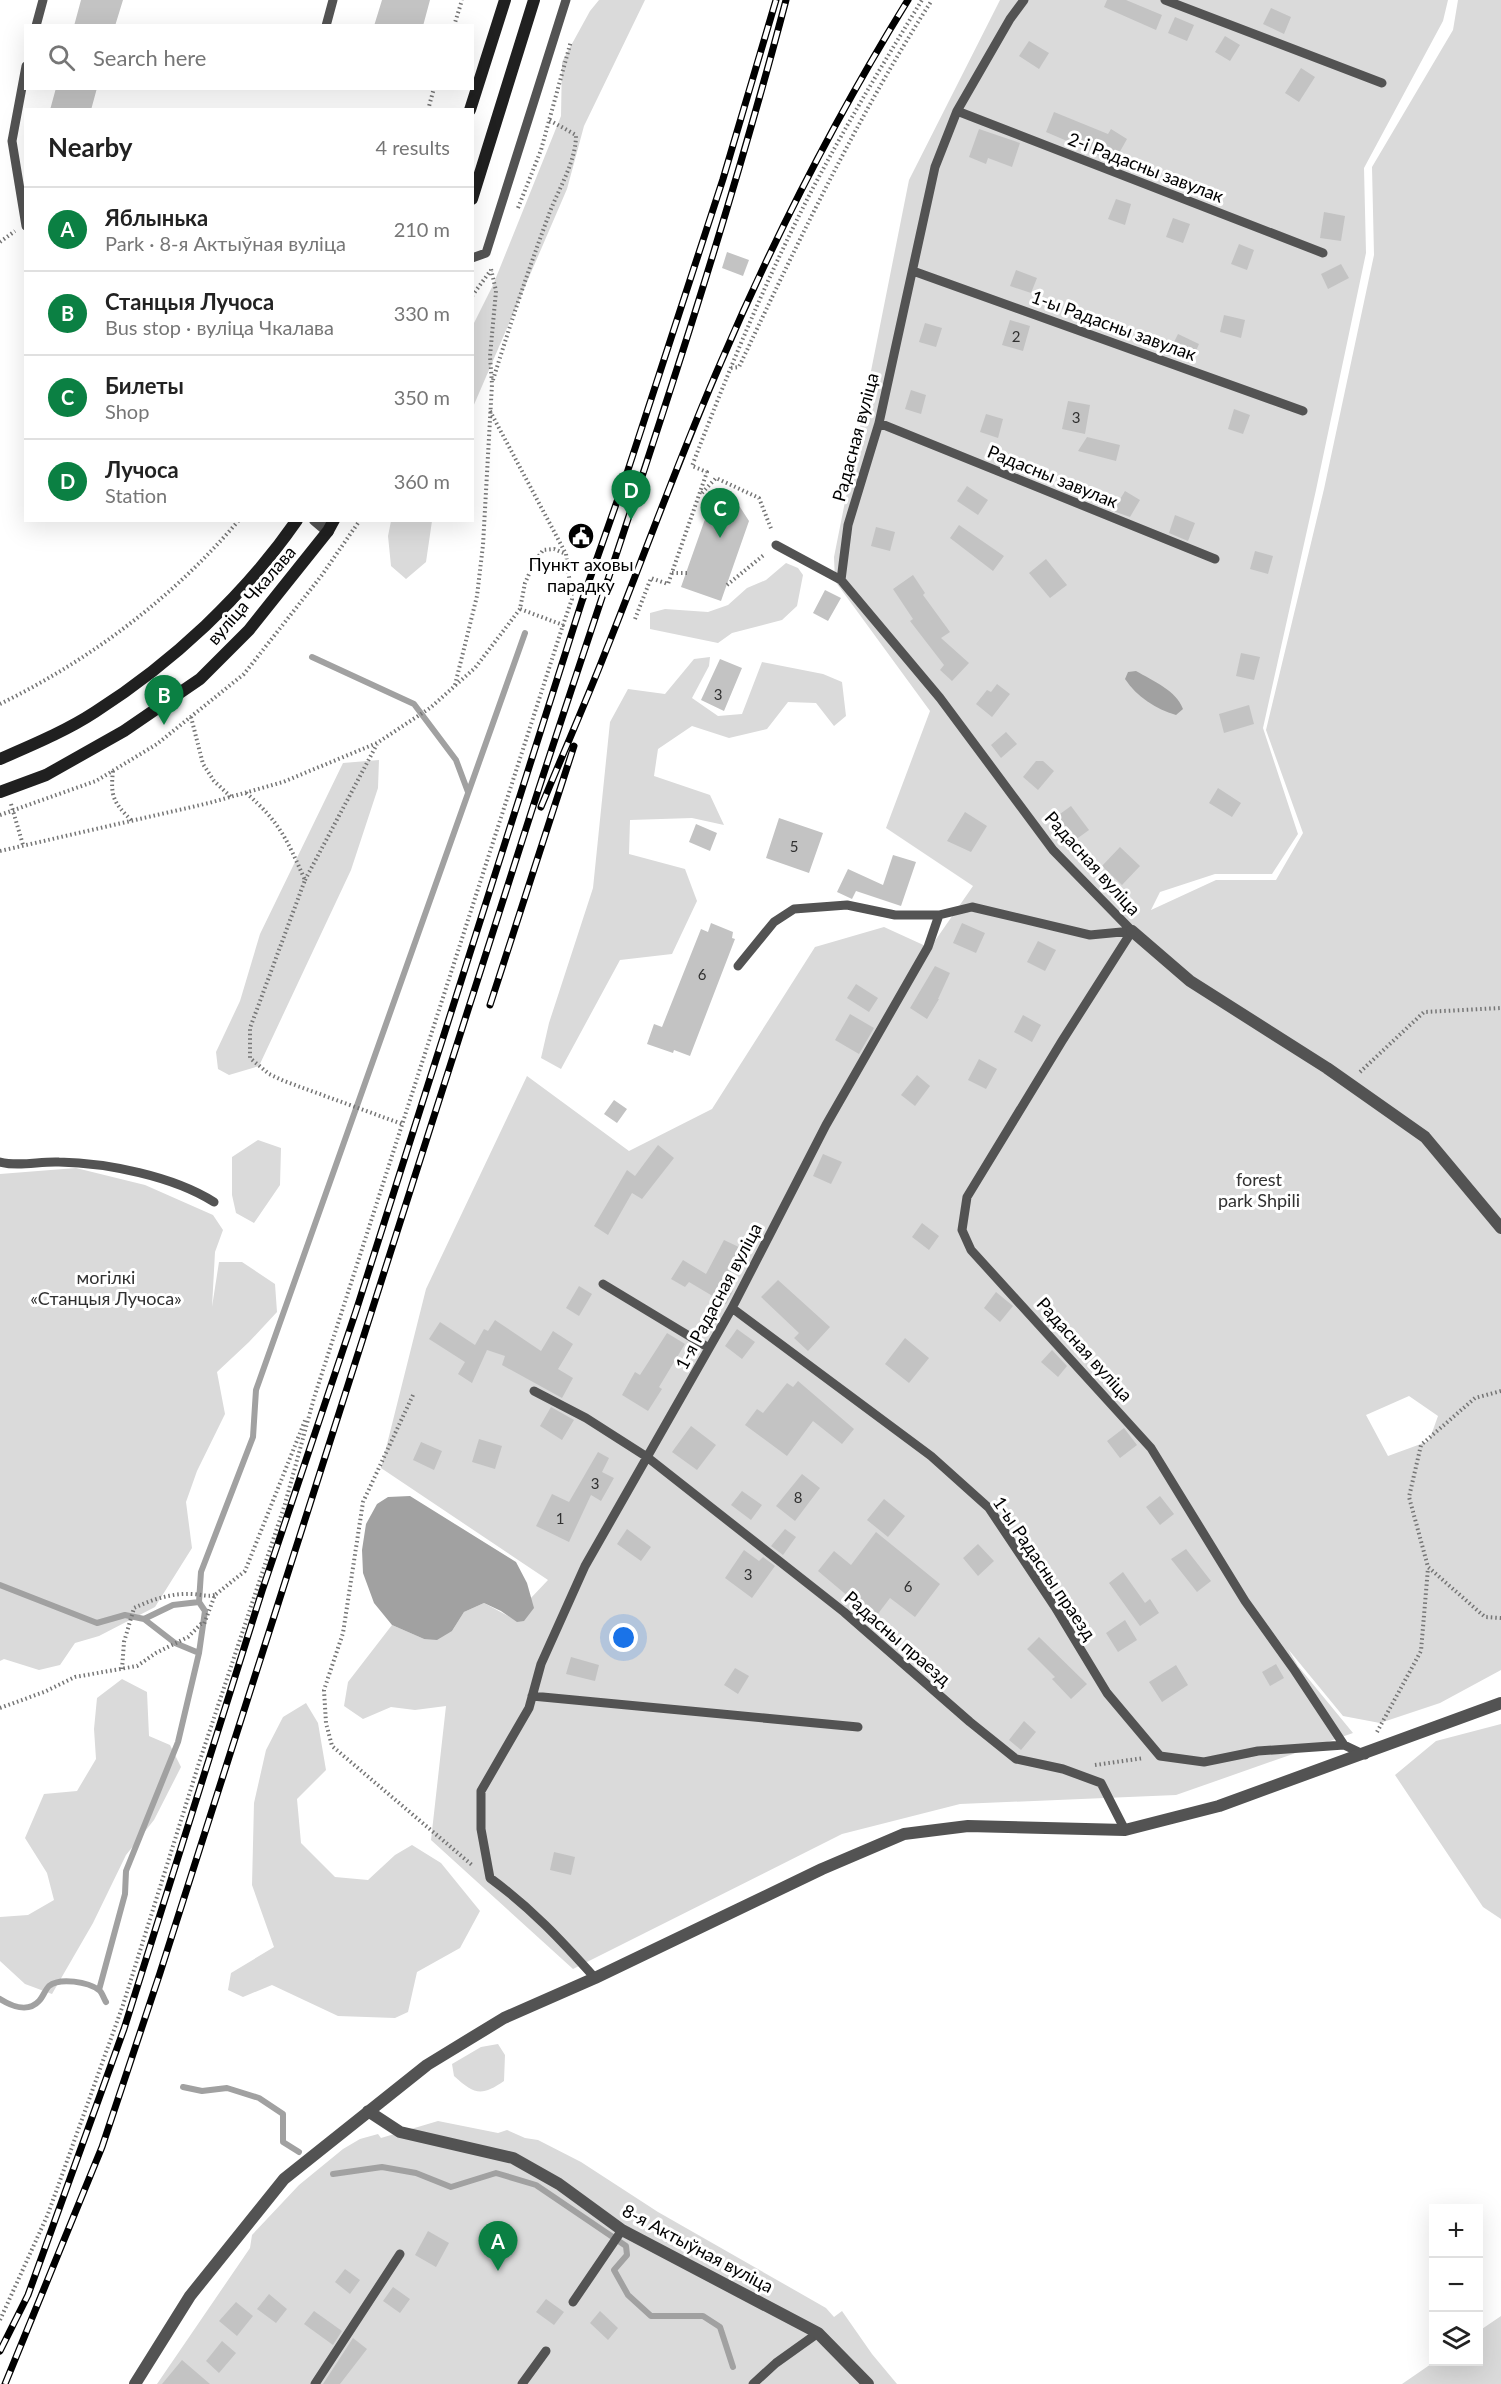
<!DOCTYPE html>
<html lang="en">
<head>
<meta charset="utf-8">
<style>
  :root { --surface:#fff; --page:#f2f2f2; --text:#222; --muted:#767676; --line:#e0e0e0; --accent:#0b8043 }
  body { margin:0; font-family:Lato,sans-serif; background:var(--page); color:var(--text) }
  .controls { position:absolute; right:18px; bottom:18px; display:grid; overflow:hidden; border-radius:0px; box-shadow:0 6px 24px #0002 }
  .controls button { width:54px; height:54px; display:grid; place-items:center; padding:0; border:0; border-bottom:2px solid var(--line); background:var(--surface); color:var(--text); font:30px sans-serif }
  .you { position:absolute; left:624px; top:1638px; width:21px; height:21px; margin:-15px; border:4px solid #fff; border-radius:50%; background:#1a73e8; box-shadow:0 0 0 9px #1a73e833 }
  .badge { display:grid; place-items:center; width:39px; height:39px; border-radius:50%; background:var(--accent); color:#fff; font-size:20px; font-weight:700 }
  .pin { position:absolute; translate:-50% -50px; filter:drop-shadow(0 2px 3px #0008) }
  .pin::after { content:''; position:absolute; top:32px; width:21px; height:18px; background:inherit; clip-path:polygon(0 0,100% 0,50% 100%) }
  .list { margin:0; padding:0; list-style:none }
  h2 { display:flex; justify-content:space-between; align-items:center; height:78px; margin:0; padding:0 24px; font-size:26px }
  h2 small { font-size:20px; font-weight:400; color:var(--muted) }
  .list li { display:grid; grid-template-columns:39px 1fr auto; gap:18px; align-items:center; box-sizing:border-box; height:84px; padding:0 24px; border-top:2px solid var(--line) }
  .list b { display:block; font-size:22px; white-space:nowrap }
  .list p { margin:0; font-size:20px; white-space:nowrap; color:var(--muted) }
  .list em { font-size:20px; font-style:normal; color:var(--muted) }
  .icon { flex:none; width:33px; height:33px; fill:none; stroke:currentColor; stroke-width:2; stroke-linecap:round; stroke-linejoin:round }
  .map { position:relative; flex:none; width:1501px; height:2384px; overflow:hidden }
  .search { position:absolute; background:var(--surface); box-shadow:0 6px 24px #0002; left:24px; top:24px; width:450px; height:66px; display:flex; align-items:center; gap:15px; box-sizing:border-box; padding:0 21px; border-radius:0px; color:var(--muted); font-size:22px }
  .panel { position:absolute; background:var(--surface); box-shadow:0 6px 24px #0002; left:24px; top:108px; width:450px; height:414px; border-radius:0px }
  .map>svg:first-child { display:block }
  .green { fill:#dadada; fill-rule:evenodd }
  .water { fill:#a1a1a1 }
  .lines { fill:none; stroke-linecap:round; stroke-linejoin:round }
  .stream { stroke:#a1a1a1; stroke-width:6 }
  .building { fill:#c3c3c3 }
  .path { stroke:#757575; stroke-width:4; stroke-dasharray:1.5 3; stroke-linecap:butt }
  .service { stroke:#535353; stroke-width:9 }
  .minor { stroke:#535353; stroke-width:12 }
  .secondary { stroke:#202020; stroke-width:12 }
  .rail-casing { stroke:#000; stroke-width:7 }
  .rail { stroke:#fff; stroke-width:4.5; stroke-dasharray:14; stroke-linecap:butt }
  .labels { text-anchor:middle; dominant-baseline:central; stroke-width:6; stroke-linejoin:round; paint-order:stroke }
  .number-label { font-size:15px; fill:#313131 }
  .street-label { font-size:18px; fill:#000; stroke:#fff }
  .poi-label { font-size:18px; fill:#000; stroke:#fff }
  .park-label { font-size:18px; fill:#313131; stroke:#fff }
</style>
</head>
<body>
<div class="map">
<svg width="1501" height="2384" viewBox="0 0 1501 2384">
  <rect width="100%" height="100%" fill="#fff"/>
  <!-- green -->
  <path class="green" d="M599 0H645L584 126 567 189 473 407V325L493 285 561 116 562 62 590 11Z
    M1000 0H1448L1443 21 1364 168 1366 253 1316 490 1263 728 1298 834 1272 874H1215L1160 892 1151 910 1216 880H1276L1303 833 1266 730 1324 489 1374 255 1372 167 1453 30 1458 0H1501V1670L1440 1703 1380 1723 1343 1716 1288 1649 1298 1666 1353 1733 1176 1795 960 1804 842 1834 573 1969 431 1840 446 1706 415 1710 391 1707 363 1719 344 1706 348 1682 392 1625 424 1639 452 1631 464 1612 484 1603 512 1618 548 1580 381 1468 426 1289 527 1076 629 1151 712 1109 815 947 884 927 930 948 973 886 886 828 930 711 835 581 834 557 909 180ZM1409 1396 1438 1416 1429 1441 1388 1456 1366 1415Z
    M391 521H432L426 562 406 579 391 566 388 536Z
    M786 563 798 568 803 575 797 606 782 620 732 633 718 643 650 629V613L665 609 708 612 728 605 747 588 766 580Z
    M710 657 709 666 692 698 718 716 742 714 762 662 823 674 842 682 846 716 834 726 816 703 788 702 767 729 729 738 692 726 658 749 654 776 710 795 724 825 692 818 630 820 629 854 685 869 697 901 672 954 620 960 561 1069 541 1058 549 1023 593 888 610 722 628 689 665 694 694 659Z
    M379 760 378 788 351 870 259 1066 229 1075 218 1069 216 1052 240 1001 260 934 343 763Z
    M258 1140 281 1148 280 1185 254 1223 236 1213 232 1195V1157Z
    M76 1168 145 1185 213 1215 223 1230 215 1252 212 1307 219 1262H242L275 1284 277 1312 249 1342 217 1372 225 1414 197 1471 186 1502 192 1548 155 1607 99 1636 75 1643 60 1665 39 1670 4 1659 0 1661V1174Z
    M122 1679 147 1692 149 1736 170 1745 181 1767 154 1820 126 1855 93 1923 52 1994 25 1984 0 1961V1917L28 1915 54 1900 47 1873 25 1838 44 1794 77 1791 96 1759 94 1729 97 1698Z
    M306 1703 318 1723 326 1770 297 1799 301 1843 335 1877 368 1880 395 1855 412 1845 441 1863 480 1911 460 1948 417 1972 408 2012 395 2018 338 2016 272 1985 243 1997 228 1990 231 1973 274 1947 252 1885 254 1803 266 1750 283 1717Z
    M1501 1724V1919L1483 1907 1395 1775 1436 1741Z
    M498 2044 505 2055 504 2081C481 2097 474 2094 454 2076L452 2064 481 2047Z
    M438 2121 498 2133 507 2130 525 2138 538 2140 581 2162 658 2212 826 2308 834 2317 842 2311 872 2354 897 2384H157L250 2248 252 2235 299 2185 343 2149 360 2139 378 2134 381 2138Z
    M1501 2316V2384H1402L1434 2362H1478L1479 2331Z"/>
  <!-- water -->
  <path class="water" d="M1136 671C1153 681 1176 690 1183 709L1176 715C1156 709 1137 697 1125 679L1128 672Z
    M410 1496 516 1562 527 1583 534 1608 524 1621 517 1622 501 1611 484 1603 464 1612 452 1631 437 1640 424 1639 392 1625 374 1603 363 1573 362 1550 366 1524 377 1504 388 1497Z"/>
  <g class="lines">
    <!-- stream -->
    <path class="stream" d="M312 657 414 704 456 760 468 792
      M0 1585 97 1623 125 1615 144 1619 173 1605 199 1602
      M144 1619 175 1643 199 1653
      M99 1990 125 1894 126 1871 178 1742 199 1653 205 1611 199 1602 201 1572 253 1437 256 1390 525 633
      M0 1999C11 2006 28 2013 39 2001 43 1997 45 1990 49 1986 60 1977 88 1982 99 1990 102 1992 104 1999 106 2002
      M183 2087 202 2091 227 2088 259 2098 283 2114V2142L299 2152
      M333 2174 382 2167 416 2173 451 2187 496 2173 536 2185 626 2246 627 2255 614 2270 628 2295 651 2316H703L720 2327 733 2367"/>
  </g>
  <!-- building -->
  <path class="building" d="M81 0H123L115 26H74Z
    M382 0H430L423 26H374Z
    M1107 0H1126L1162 15 1156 30 1104 7Z
    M1271 8 1291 17 1284 34 1263 24Z
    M1175 17 1194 25 1187 41 1168 33Z
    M1225 36 1240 45 1230 61 1215 52Z
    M1029 41 1049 53 1039 69 1019 56Z
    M1301 68 1315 77 1299 102 1285 93Z
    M56 88H97L91 110H50Z
    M1054 112 1108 134 1111 129 1127 139 1113 164 1075 142 1074 144 1046 132Z
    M979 129 1020 143 1012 167 988 158 986 164 969 157Z
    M1116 199 1131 204 1125 225 1108 219Z
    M1324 212 1345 216 1341 241 1320 238Z
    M1173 218 1190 224 1183 243 1166 237Z
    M1239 244 1254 250 1247 270 1231 264Z
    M727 252 749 260 743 276 722 268Z
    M1341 264 1349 278 1328 289 1321 274Z
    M1016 270 1037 278 1031 293 1010 286Z
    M1224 315 1245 320 1241 338 1220 332Z
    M1010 320 1030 326 1023 351 1002 345Z
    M925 323 942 328 936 347 919 342Z
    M1178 334 1199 344 1192 360 1170 350Z
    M911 390 926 395 921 414 905 409Z
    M1068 401 1090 405 1085 434 1062 429Z
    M1234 409 1250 415 1243 434 1228 429Z
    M986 414 1003 419 998 438 980 432Z
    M1087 437 1120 445 1116 461 1078 451Z
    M967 486 988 500 978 515 957 501Z
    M716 488 731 493 749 521 721 601 681 587Z
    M1125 491 1140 500 1130 517 1113 511Z
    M1175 515 1195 523 1188 541 1169 533Z
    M959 525 1004 556 993 571 950 538Z
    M876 527 895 532 890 551 871 546Z
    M1255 551 1273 556 1268 574 1250 569Z
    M1046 559 1067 585 1050 598 1029 573Z
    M913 575 925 593 923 595 950 632 941 638 969 663 952 681 940 670 944 665 910 621 913 619 893 589Z
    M825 590 841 598 828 621 813 613Z
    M1241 653 1260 657 1254 680 1236 676Z
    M720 659 742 668 724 711 701 700Z
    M997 684 1010 694 992 717 976 704 987 690 991 692Z
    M1249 705 1254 724 1224 733 1219 714Z
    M1006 732 1017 744 1001 758 991 745Z
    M1036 761H1043L1054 771 1038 790 1023 777Z
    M1218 788 1241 803 1232 817 1209 803Z
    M1071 806 1089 830 1071 843 1053 819Z
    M965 812 987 826 971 852 947 841Z
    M779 818 823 833 809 873 766 858Z
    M696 824 717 833 710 851 689 842Z
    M1120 847 1140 866 1122 885 1102 866Z
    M893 855 916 862 901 906 856 891 852 899 837 892 848 869 883 885Z
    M711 923 733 932 732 938 735 939 690 1056 674 1050 673 1053 647 1044 654 1024 662 1027 701 929 708 932Z
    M962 923 985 933 976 953 953 943Z
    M1038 941 1056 950 1045 971 1027 962Z
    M935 966 950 973 938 999H939L927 1019 910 1008Z
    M856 984 878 998 869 1012 847 998Z
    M850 1014 874 1028 859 1054 835 1040Z
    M1023 1015 1041 1025 1032 1042 1014 1032Z
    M979 1059 997 1069 986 1089 968 1080Z
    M917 1075 930 1086 915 1106 901 1095Z
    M614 1100 627 1109 617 1123 604 1114Z
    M658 1145 674 1158 642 1199 632 1193 608 1235 594 1226 627 1170 635 1176Z
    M823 1154 842 1162 831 1184 813 1176Z
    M922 1223 939 1236 929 1250 912 1237Z
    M724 1240 743 1249 725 1283 733 1291 726 1304 689 1282 685 1287 671 1279 683 1260 706 1274Z
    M778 1280 830 1327 808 1351 794 1338 799 1333 761 1297Z
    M579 1286 592 1294 579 1316 566 1308Z
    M996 1292 1013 1306 1000 1322 984 1308Z
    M495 1320 541 1351 553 1331 573 1344 558 1369 573 1378 562 1398 502 1365 505 1356 487 1350 472 1383 458 1374 465 1362 429 1339 440 1322 475 1345 484 1329 488 1331Z
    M737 1329 755 1342 742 1359 725 1346Z
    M667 1333 685 1344 659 1387 662 1389 648 1411 622 1395 635 1372 640 1375Z
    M905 1338 929 1358 909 1383 885 1364Z
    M1052 1350 1067 1366 1058 1377 1041 1362Z
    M798 1381 854 1429 842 1444 813 1421 787 1456 745 1425 757 1409 763 1413 787 1383 793 1387Z
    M551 1407 574 1420 562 1440 540 1426Z
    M691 1426 716 1445 697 1470 672 1452Z
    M1124 1428 1137 1445 1120 1458 1107 1441Z
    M479 1439 502 1446 495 1469 472 1462Z
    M421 1442 442 1451 434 1470 413 1460Z
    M598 1452 609 1458 602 1472 614 1478 601 1501 591 1495 569 1542 536 1526 552 1494 569 1502Z
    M802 1474 820 1488 795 1521 776 1506Z
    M742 1491 762 1505 751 1520 731 1505Z
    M1160 1496 1174 1514 1160 1525 1146 1507Z
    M884 1499 905 1516 888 1537 867 1520Z
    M627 1529 651 1547 641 1561 617 1544Z
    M785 1529 796 1537 783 1555 771 1546Z
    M876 1532 940 1584 915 1617 890 1598 871 1623 858 1614 862 1608 818 1571 834 1551 851 1565Z
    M978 1544 994 1561 978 1576 963 1558Z
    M1186 1549 1211 1581 1197 1592 1171 1559Z
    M744 1550 759 1561 763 1557 775 1566 752 1598 725 1578Z
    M1123 1572 1145 1603 1150 1599 1159 1613 1140 1626 1109 1583Z
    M1125 1620 1137 1640 1118 1652 1106 1633Z
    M1039 1637 1087 1684 1071 1699 1052 1679 1055 1677 1027 1649Z
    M571 1657 599 1665 595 1681 566 1674Z
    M1276 1664 1284 1678 1270 1686 1262 1672Z
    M1176 1665 1188 1685 1162 1702 1149 1682Z
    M735 1668 749 1676 738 1694 724 1685Z
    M1024 1721 1036 1732 1021 1750 1009 1740Z
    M554 1852 575 1857 571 1875 550 1870Z
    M428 2231 449 2243 436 2267 415 2255Z
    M345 2269 360 2280 350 2294 335 2282Z
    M393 2287 410 2299 400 2313 383 2301Z
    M269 2294 287 2309 276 2323 257 2309Z
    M546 2299 564 2312 554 2325 536 2312Z
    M236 2302 253 2316 237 2336 219 2321Z
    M314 2311 342 2331 333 2345 304 2324Z
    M600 2311 618 2328 608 2340 590 2323Z
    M353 2338 367 2349 340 2384H323Z
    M222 2341 236 2353 219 2373 206 2361Z
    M182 2360 210 2384H162Z"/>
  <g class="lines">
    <!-- path -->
    <path class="path" d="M454 26 462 0
      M428 110 434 88
      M518 208 541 150 571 41
      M0 242 15 231
      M472 296 491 270
      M731 368 739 367C798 242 857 117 932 0
      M493 380C510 325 528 271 548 217 557 191 576 163 576 135L549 120
      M490 411 566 554 572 599 563 625 520 609
      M702 493 716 478 759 498 772 531
      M672 573H687
      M727 585 765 554
      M635 619 651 578 668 584 707 472 692 466C728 372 766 279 812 190 846 125 884 62 922 0
      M455 685 477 596 483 545 492 384 490 356 496 291 491 269
      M0 704C90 660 174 597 239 520
      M191 717 203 764 214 781 231 797
      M113 771C110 797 114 803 132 821
      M246 793C280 822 287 840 305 880L250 1028V1058L269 1074 284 1081 402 1124
      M11 804 23 845
      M0 815 96 781 157 744 244 674 322 575 360 520
      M0 851 209 803 283 782 377 743 430 708 475 668 520 609 525 583 534 563 543 550 554 549 566 554
      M305 880 377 744
      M1360 1072 1424 1012 1501 1008
      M1501 1391 1475 1398 1421 1445 1409 1497 1428 1567 1485 1617 1501 1618
      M413 1395 363 1502 343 1633 324 1690 326 1723 332 1746 472 1865
      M122 1669 124 1642 134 1608C151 1600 171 1593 191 1594 200 1594 205 1597 215 1595
      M0 1708 44 1692 75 1677 137 1666 156 1653 188 1637 201 1624H204L215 1595 245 1571 306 1418
      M1377 1732 1421 1651 1428 1568
      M1095 1765 1144 1758
      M0 2320 48 2214 123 2005 199 1763 285 1504 314 1398 563 625"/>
    <!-- service -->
    <path class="service" d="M1024 0 1010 19 957 111 935 167 879 423 848 525 841 580 940 698 1053 850 1132 931 1062 1041 967 1197 962 1230 971 1250 1151 1448 1245 1601 1295 1671 1344 1745
      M1165 0 1382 83
      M36 26 43 0
      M326 26 333 0
      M26 66 12 141 26 226
      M957 111 1323 253
      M472 258 486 253 566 0
      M913 271 1303 411
      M879 423 1215 559
      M776 545 841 580
      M738 966 774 922 794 909 847 905 895 915H939
      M0 1162C19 1167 40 1161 59 1162 107 1163 173 1176 214 1202
      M603 1284 709 1348
      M732 1308 931 1456 989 1508 1055 1607 1107 1693 1160 1756 1204 1762 1258 1751 1344 1745 1365 1755
      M534 1391 586 1418 647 1457 844 1612 970 1722 1016 1759 1063 1769 1101 1783 1125 1830
      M532 1696 858 1727
      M595 1978C561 1940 531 1908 490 1878L481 1829V1791L529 1708 541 1664 585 1566 732 1308 826 1125 928 947 939 915 972 907 1090 935 1132 931
      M573 2302 622 2230
      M315 2384 400 2254
      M522 2384 546 2351
      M753 2384 776 2363 818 2333"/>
    <!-- minor -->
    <path class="minor" d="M315 520 328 531
      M1132 931 1190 981 1327 1068 1425 1137 1501 1228
      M368 2111 400 2132 513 2158 559 2184 622 2230 818 2333 868 2384
      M135 2384 190 2296 284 2179 427 2065 504 2018 595 1978 822 1869 904 1834 968 1826 1125 1830 1219 1806 1501 1703"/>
    <!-- secondary -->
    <path class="secondary" d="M470 110 505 0
      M472 199 534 0
      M0 759C32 745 66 731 95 712 172 663 245 595 297 520
      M0 792 46 775 124 731 200 679 249 630 328 531 334 520"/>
    <defs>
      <path id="rail" d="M541 807C562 756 585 704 605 653 644 556 679 458 721 362 774 238 837 115 908 0
        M490 1005 574 746
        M0 2351 28 2295 124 2029 262 1591 356 1311 582 601 627 473 723 179 776 0
        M5 2384 102 2147 160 1973 538 791C624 528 716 267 786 0"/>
    </defs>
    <!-- rail casing -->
    <use href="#rail" class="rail-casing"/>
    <!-- rail -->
    <use href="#rail" class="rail"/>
  </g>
  <!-- icons -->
  <defs>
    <symbol id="civic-disc" viewBox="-11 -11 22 22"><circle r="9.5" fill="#000" stroke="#fff"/><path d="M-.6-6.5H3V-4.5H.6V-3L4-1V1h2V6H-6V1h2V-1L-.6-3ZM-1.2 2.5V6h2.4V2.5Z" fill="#fff"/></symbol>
  </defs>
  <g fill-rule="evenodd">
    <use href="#civic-disc" x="566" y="521" width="30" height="30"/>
  </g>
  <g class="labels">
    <!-- number labels -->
    <g class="number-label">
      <text x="1016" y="336">2</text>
      <text x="1076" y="417">3</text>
      <text x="718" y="694">3</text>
      <text x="794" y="846">5</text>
      <text x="702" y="974">6</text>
      <text x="595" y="1483">3</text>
      <text x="798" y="1497">8</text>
      <text x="560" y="1518">1</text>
      <text x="748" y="1574">3</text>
      <text x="908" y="1586">6</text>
    </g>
    <!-- street labels -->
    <g class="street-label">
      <text transform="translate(1146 167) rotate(21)">2-і Радасны завулак</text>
      <text transform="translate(1114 325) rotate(20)">1-ы Радасны завулак</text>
      <text transform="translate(855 437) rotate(-75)">Радасная вуліца</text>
      <text transform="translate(1053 476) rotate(22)">Радасны завулак</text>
      <text transform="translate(251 595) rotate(-49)">вуліца Чкалава</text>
      <text transform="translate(1093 863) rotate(48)">Радасная вуліца</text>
      <text transform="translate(718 1296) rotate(-62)">1-я Радасная вуліца</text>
      <text transform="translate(1085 1349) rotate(48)">Радасная вуліца</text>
      <text transform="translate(1045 1568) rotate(56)">1-ы Радасны праезд</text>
      <text transform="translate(898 1638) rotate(41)">Радасны праезд</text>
      <text transform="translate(698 2248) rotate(28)">8-я Актыўная вуліца</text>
    </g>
    <!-- poi labels -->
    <g class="poi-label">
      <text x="581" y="564">Пункт аховы<tspan x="581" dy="21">парадку</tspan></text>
    </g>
    <!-- park labels -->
    <g class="park-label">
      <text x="1259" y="1179">forest<tspan x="1259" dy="21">park Shpili</tspan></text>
      <text x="106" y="1277">могілкі<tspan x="106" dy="21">«Станцыя Лучоса»</tspan></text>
    </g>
  </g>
</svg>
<div class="controls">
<button>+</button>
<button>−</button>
<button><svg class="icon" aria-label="layers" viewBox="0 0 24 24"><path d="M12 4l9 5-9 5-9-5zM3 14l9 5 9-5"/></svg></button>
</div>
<div class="you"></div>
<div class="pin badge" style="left:498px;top:2271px">A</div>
<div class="pin badge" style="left:164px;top:725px">B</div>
<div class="pin badge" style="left:720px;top:538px">C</div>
<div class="pin badge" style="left:631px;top:520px">D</div>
<div class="search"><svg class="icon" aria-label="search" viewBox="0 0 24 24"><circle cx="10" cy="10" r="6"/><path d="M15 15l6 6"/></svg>Search here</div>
<section class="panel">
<h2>Nearby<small>4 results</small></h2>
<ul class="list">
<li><span class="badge">A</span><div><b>Яблынька</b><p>Park · 8-я Актыўная вуліца</p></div><em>210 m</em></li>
<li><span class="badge">B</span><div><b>Станцыя Лучоса</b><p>Bus stop · вуліца Чкалава</p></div><em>330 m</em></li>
<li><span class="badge">C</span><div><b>Билеты</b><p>Shop</p></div><em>350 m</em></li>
<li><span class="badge">D</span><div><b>Лучоса</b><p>Station</p></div><em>360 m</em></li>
</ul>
</section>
</div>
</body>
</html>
